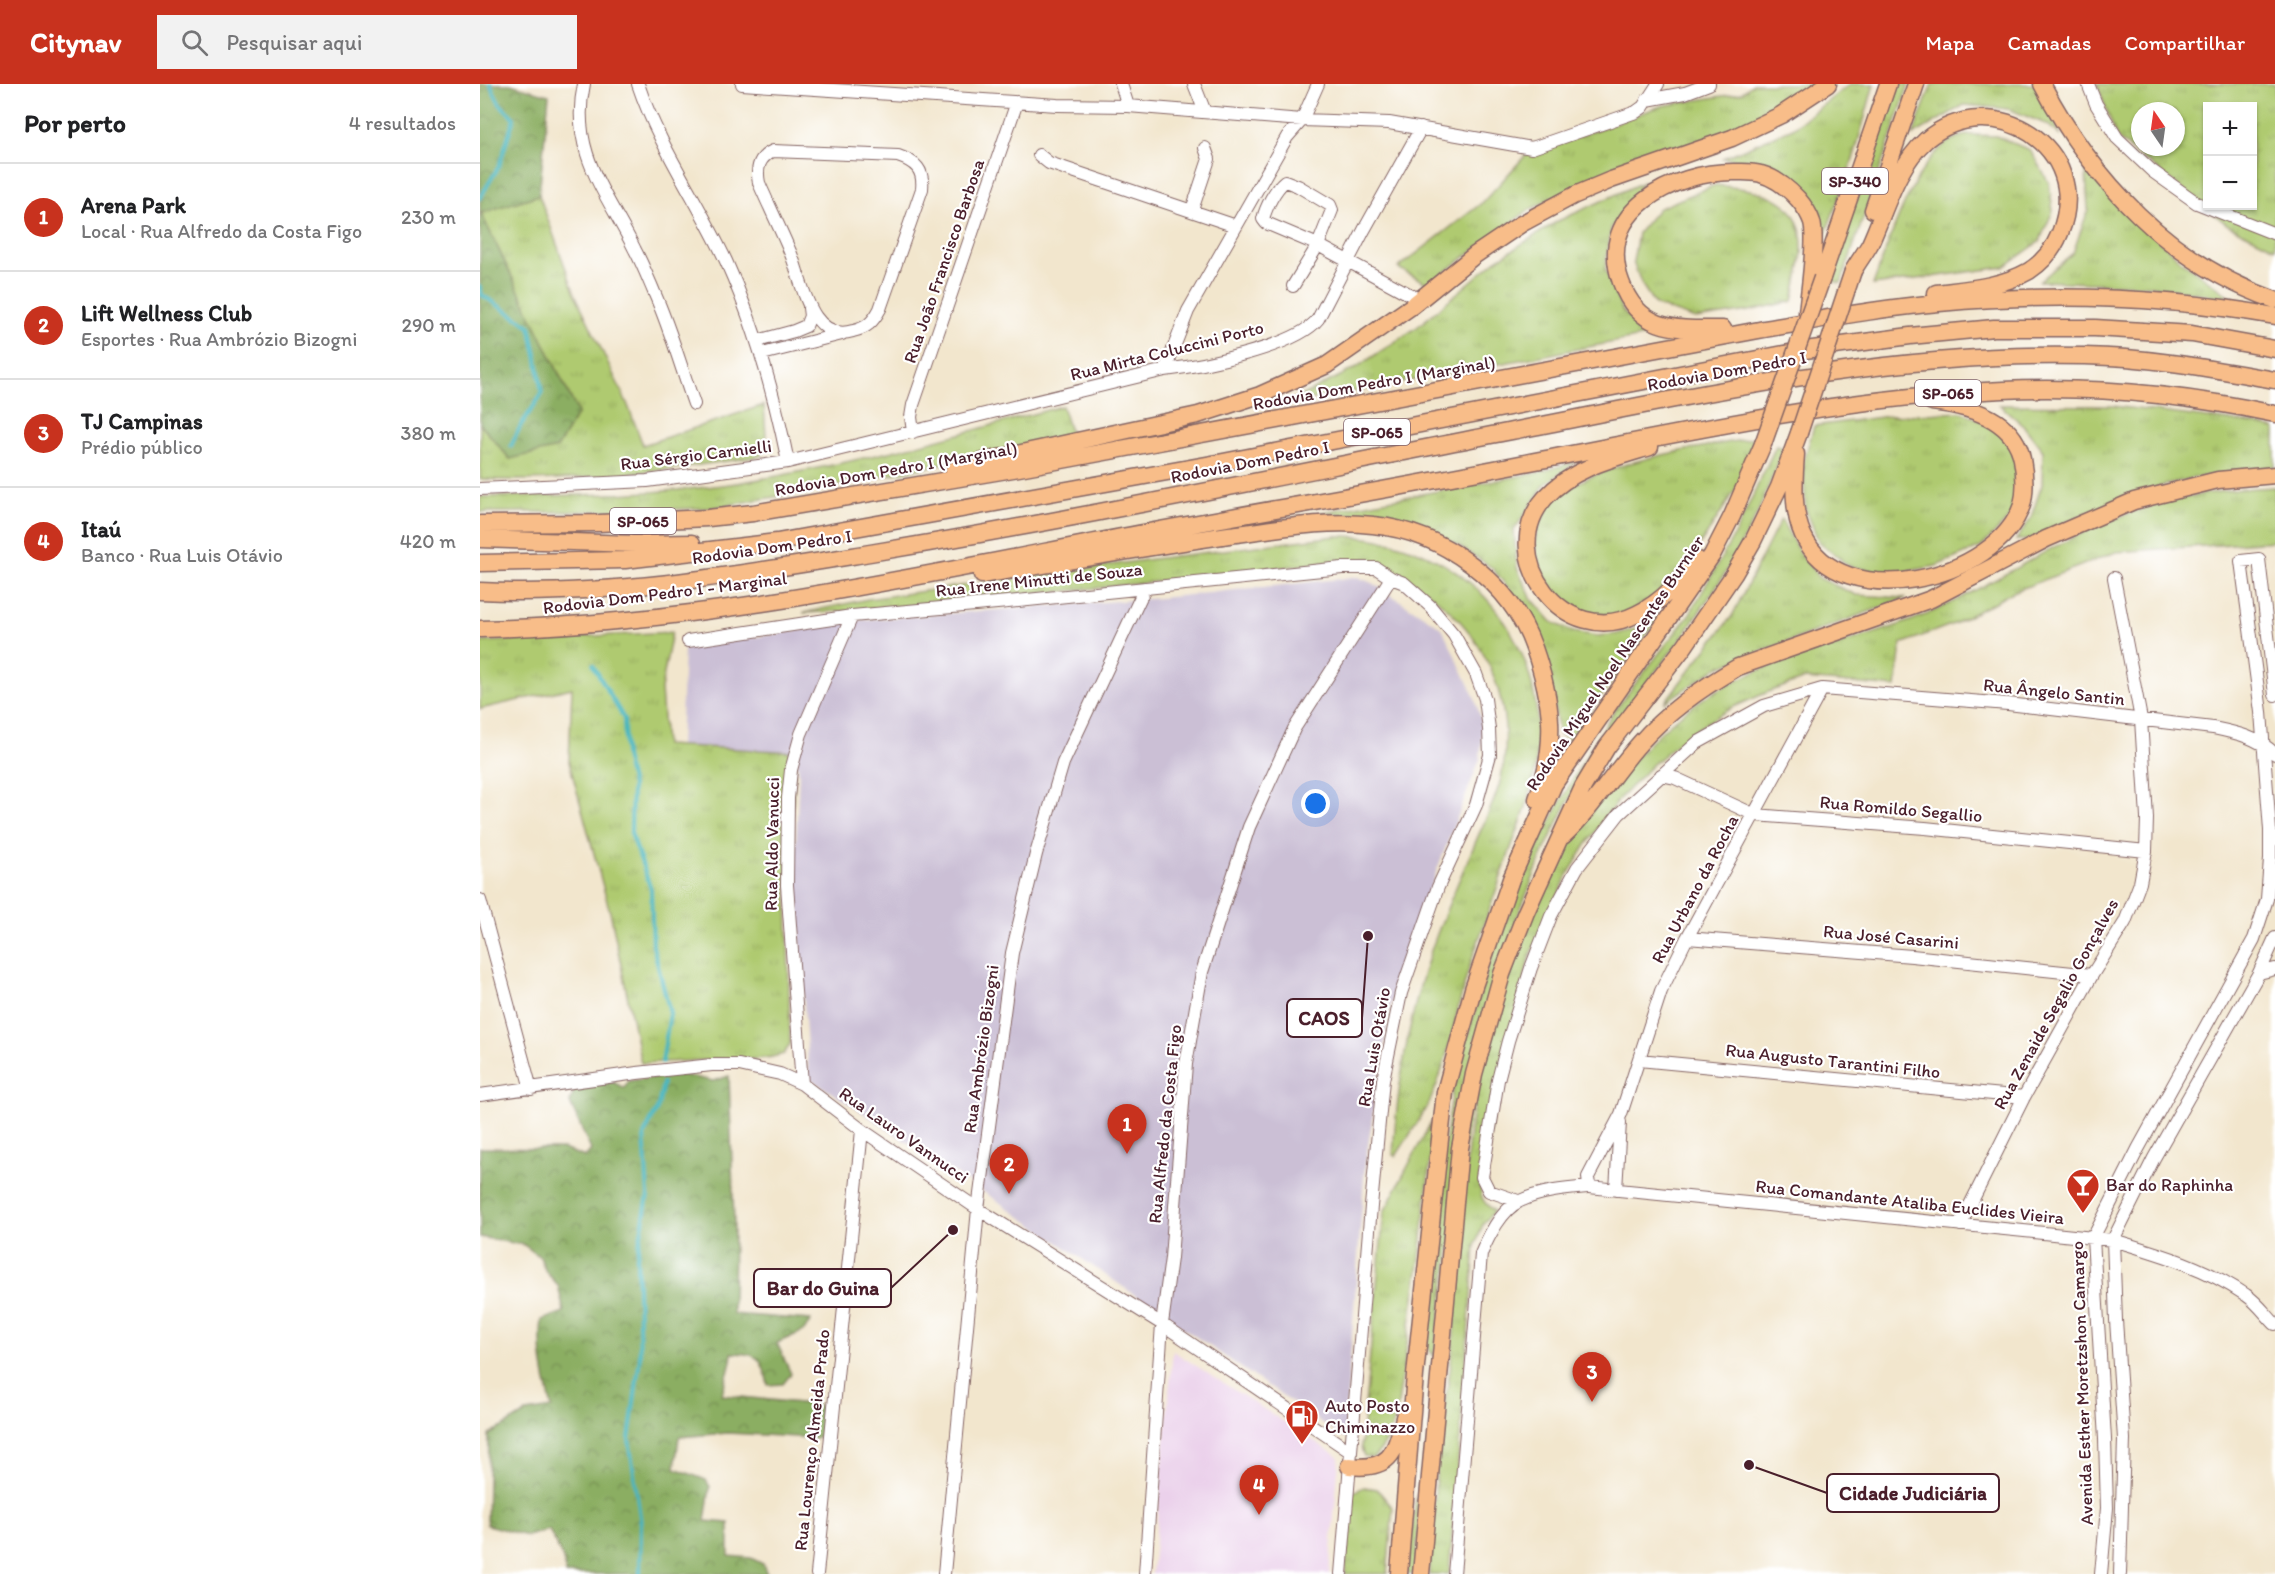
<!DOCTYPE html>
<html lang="pt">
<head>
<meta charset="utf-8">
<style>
  :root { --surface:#fff; --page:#f2f2f2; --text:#202124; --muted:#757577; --line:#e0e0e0; --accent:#c8321e }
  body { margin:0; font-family:Itim,sans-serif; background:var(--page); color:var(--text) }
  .controls { position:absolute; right:18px; top:18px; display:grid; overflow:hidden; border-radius:0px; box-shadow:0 2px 4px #0004 }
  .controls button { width:54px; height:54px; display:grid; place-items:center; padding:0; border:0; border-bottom:2px solid var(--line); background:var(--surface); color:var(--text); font:30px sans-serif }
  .compass { position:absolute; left:1651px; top:18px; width:54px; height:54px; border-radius:50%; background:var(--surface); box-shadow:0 2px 4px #0004; rotate:347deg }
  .you { position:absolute; left:836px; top:720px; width:21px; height:21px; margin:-15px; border:4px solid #fff; border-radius:50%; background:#1a73e8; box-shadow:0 0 0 9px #1a73e833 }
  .badge { display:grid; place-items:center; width:39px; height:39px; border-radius:50%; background:var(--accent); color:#fff; font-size:20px; font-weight:700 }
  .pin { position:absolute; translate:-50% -50px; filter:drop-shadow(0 2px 3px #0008) }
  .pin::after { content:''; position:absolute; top:32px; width:21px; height:18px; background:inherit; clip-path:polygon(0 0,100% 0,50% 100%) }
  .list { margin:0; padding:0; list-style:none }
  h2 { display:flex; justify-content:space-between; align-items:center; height:78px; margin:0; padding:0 24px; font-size:26px }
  h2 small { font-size:20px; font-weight:400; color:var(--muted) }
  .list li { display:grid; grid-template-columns:39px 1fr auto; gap:18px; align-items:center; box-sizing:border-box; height:108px; padding:0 24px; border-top:2px solid var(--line) }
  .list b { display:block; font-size:22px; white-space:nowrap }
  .list p { margin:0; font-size:20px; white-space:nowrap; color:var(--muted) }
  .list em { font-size:20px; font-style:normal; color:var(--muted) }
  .icon { flex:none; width:33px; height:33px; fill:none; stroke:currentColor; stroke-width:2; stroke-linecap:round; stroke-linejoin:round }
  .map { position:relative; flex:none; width:1795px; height:1490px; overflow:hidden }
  header { display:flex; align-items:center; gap:36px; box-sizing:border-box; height:84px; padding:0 30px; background:var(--accent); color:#fff }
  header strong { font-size:28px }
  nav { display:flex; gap:33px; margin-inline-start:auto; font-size:21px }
  .search { width:420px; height:54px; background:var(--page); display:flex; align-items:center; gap:15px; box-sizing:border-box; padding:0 21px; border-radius:0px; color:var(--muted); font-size:22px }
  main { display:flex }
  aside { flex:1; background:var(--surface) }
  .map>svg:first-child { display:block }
  .built { fill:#ebd1eb }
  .industrial { fill:#cbbfd5 }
  .grass { fill:url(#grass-tufts); stroke:#7c744e; stroke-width:1.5; fill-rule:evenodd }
  .forest { fill:url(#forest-crowns); stroke:#6a6646; stroke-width:1.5 }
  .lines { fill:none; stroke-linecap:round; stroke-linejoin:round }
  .stream { stroke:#47b6c0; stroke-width:4 }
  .minor-casing { stroke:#856564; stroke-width:14 }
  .highway-casing { stroke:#856564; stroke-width:19 }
  .minor { stroke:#fff; stroke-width:12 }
  .highway { stroke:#f8bd89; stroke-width:16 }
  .highway-bridge-casing { stroke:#856564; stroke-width:19; stroke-linecap:butt }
  .highway-bridge { stroke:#f8bd89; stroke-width:16 }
  .labels { text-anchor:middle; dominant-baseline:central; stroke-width:4.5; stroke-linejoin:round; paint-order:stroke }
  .shield { fill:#fff; stroke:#80626b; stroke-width:1.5 }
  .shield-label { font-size:16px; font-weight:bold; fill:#4a1f2b }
  .street-label { font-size:18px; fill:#4a1f2b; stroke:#fff }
  .poi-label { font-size:18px; fill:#4a1f2b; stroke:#fff; text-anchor:start }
  .leader { fill:none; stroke:#4a1f2b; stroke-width:2 }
  .callout-dot { fill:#4a1f2b; stroke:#fff; stroke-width:2 }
  .callout { fill:#fff; stroke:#4a1f2b; stroke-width:2 }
  .callout-label { font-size:20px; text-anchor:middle; font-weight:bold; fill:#4a1f2b }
</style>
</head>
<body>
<header>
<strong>Citynav</strong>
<div class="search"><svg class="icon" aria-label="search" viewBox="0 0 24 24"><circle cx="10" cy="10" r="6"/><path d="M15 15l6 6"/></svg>Pesquisar aqui</div>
<nav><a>Mapa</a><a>Camadas</a><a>Compartilhar</a></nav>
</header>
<main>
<aside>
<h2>Por perto<small>4 resultados</small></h2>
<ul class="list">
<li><span class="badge">1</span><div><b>Arena Park</b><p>Local · Rua Alfredo da Costa Figo</p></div><em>230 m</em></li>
<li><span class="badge">2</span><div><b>Lift Wellness Club</b><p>Esportes · Rua Ambrózio Bizogni</p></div><em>290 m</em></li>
<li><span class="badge">3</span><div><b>TJ Campinas</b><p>Prédio público</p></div><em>380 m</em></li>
<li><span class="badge">4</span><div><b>Itaú</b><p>Banco · Rua Luis Otávio</p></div><em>420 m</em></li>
</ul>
</aside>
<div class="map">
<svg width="1795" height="1490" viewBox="0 0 1795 1490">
  <defs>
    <pattern id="grass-tufts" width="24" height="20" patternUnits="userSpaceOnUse" patternTransform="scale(1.5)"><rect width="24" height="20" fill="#afca70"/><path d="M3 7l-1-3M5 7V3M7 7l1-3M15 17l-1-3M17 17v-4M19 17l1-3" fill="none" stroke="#98ad61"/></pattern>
    <pattern id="forest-crowns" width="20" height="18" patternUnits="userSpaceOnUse" patternTransform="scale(1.5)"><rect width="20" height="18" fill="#8bae62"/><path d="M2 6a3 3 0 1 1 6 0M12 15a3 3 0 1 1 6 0" fill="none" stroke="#748d51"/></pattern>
  </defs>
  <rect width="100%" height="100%" fill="#fff"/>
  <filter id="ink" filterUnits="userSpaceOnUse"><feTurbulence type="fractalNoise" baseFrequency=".0167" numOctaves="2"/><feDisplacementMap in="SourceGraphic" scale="12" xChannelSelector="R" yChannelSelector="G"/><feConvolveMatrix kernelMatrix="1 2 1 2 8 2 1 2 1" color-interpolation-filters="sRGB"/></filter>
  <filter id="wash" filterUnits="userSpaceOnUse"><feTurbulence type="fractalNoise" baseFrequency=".008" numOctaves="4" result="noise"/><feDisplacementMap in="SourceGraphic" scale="24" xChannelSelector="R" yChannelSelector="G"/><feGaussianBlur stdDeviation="1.35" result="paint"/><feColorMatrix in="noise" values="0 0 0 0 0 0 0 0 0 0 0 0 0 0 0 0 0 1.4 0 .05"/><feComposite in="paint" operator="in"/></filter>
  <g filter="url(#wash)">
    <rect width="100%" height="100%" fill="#f2e6cd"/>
    <!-- built -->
    <path class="built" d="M693 1267 859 1373 849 1490H672Z"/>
    <!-- industrial -->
    <path class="industrial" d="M878 493 894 500 962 544 994 612 1003 642 1000 675 956 788 910 924 885 1080 864 1354 516 1116 329 994 315 784 319 689 316 668 200 662 204 565 380 536 681 514Z"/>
    <!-- grass -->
    <path class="grass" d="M1273 0H1341L1268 41 1127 87 1049 126 948 200 918 184 1003 118 1045 72 1181 22 1261 9Z
      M1370 0H1394L1374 72 1344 154 1327 109 1291 81 1243 74 1313 44Z
      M1418 0H1429L1361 199 1347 196Z
      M1452 0H1557L1581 52 1568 41 1529 25 1484 21 1433 51Z
      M1617 0H1795V164L1748 141 1637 54ZM1728 22H1772V122H1728ZM1660 27H1696V63H1660Z
      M1516 52 1550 66 1569 99 1573 127 1559 158 1524 183 1393 201C1407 163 1437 65 1479 53 1489 49 1505 52 1516 52Z
      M1606 88 1701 177 1752 214 1665 201 1560 197 1593 169 1608 126Z
      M1163 98 1131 144 1125 185 1142 226 1166 252 803 321 874 285 936 244 1015 177 1078 137Z
      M1235 101C1279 106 1324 111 1322 166 1321 183 1316 200 1313 217L1269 227 1215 235 1175 221 1162 201 1153 178 1158 149 1179 124Z
      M59 111 95 210 147 319 163 361 284 321 286 352 281 372C188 386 94 400 0 395V340L30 375 98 329 0 128Z
      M1520 321 1633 322 1775 340 1795 345V383L1713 394 1654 409 1592 435 1549 456H1536L1550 436 1562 401 1563 367 1543 341Z
      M582 322 592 353 342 405 230 424 75 428H0V413C83 411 168 412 250 400 363 383 473 352 582 322Z
      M1482 328 1515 343 1533 362 1541 400 1532 431 1501 463 1456 482 1411 490 1369 482 1339 458 1326 426 1323 380 1334 342 1409 332Z
      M1274 354C1269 368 1266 384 1260 398 1255 408 1247 418 1241 428 1216 468 1176 532 1122 533 1104 533 1073 515 1066 499 1062 492 1055 467 1055 459 1056 444 1069 416 1082 408 1131 376 1216 364 1274 354Z
      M1296 362 1304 364 1277 430 1246 488 1201 555 1144 627 1095 703 1063 769 1037 834 1002 942 954 1272 947 1263 963 1071 975 993 1011 874 1034 815 1063 751 1097 687 1134 627 1209 531 1257 446Z
      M1098 377 1065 400 1034 446 1037 484 1052 515 1072 538 1093 548 1117 552 1137 550 1159 544 1182 529 1089 656 1079 650 1067 580 1040 518 1011 483 979 462 941 442 882 432 838 429 1056 389Z
      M1795 403V457L1636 468 1533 508 1476 539 1421 560 1416 603 1325 595 1288 608 1251 624 1210 649 1173 680 1140 714 1106 761 1088 790 1049 874 1000 1088C1000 1107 998 1116 1014 1127L1003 1140 995 1162 969 1490H949C953 1446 955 1401 959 1357 962 1331 968 1305 971 1279 980 1196 980 1111 993 1028 1003 961 1025 896 1052 833 1060 814 1067 794 1078 776 1111 721 1166 654 1218 618 1289 570 1375 562 1452 528 1512 501 1566 463 1627 438 1680 415 1737 405 1795 403Z
      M1301 435 1319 468 1339 494 1376 511 1426 514 1238 583 1184 619 1252 532Z
      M856 452C988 452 1077 560 1054 691 1050 716 1040 740 1031 764 1018 801 1005 838 992 875 977 919 971 967 953 1010 944 1032 928 1052 916 1072L913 1071C917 1005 927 942 947 879 960 837 979 797 996 757 1005 736 1016 716 1021 694 1035 634 1015 570 971 528 936 495 907 479 858 477L627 503 384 526 323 529 388 515 673 475Z
      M192 548 181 605 185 661 316 668 307 801 310 960 304 970C285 976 269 975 249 975 220 976 190 978 161 979L131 832 89 678 92 604 0 625V558Z
      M950 1040 951 1068 940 1173 917 1326C912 1345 908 1360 893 1374L884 1372 881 1363 904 1128Z
      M884 1403 897 1405 913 1424 907 1490H865L873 1408Z
      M936 1414 940 1423 935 1490H927Z"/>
    <!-- forest -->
    <path class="forest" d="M0 0H30L69 11 59 111 1 129 98 329 77 364 30 375 0 340Z
      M198 990 233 997 249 992 254 1138 253 1230 331 1236 324 1247 297 1259 311 1290 303 1300 288 1301C283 1275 279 1269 252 1269 251 1284 245 1296 242 1311L339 1321 344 1336 345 1351 334 1354 248 1349 199 1353 195 1384 226 1396 230 1403 225 1437 249 1439V1472L271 1474 283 1480 287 1490H86L83 1475 69 1446 47 1452 7 1441 9 1351 47 1328 72 1324C65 1295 58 1266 62 1236L84 1228 78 1201 66 1188 60 1173 44 1161 0 1153V1064L83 1065 105 1073 111 1066 90 1019 95 1003 133 998 144 1004 149 997Z"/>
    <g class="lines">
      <!-- stream -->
      <path class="stream" d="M0 114 19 82 34 34 20 20 10 0
        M0 203 2 211 50 242 57 276 62 310 41 341 31 362
        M113 581 144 635 145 672 152 702 151 749 171 805 173 862 190 929 182 978
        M160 1490 161 1440 149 1355 160 1273 157 1172 168 1111 164 1051 178 1023 183 999"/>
    </g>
  </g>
  <g filter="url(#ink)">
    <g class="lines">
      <defs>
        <path id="minor" d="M104 0C89 68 127 109 155 166 162 179 168 194 174 208 190 244 201 283 214 320
          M158 0C179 63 218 117 246 177 275 241 294 309 308 378
          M262 0 577 21 648 22 822 36 909 39 1052 64 1156 28 1163 23 1178 0
          M641 0 648 22
          M714 0 725 28
          M1608 0 1616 20 1637 54 1672 87 1717 119 1795 150
          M1167 16 1205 9 1229 0
          M293 67 418 72C436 78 444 86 442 105L400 225C393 238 387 244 373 247 331 260 322 197 311 170 301 146 289 122 279 99 276 84 279 73 293 67Z
          M559 71 569 79 756 142
          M805 97 818 102 850 121 852 126 838 161 786 139 783 135C786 123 795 105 805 97Z
          M712 126 729 75 725 64
          M813 202 838 161 940 216
          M277 257 314 247 326 242 330 232 329 224
          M282 270 362 250
          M685 286 708 227 807 53 822 36 838 0
          M433 348 431 333 433 321 537 18
          M0 405 167 397 308 378 685 286C720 282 816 263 838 235L884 146 941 44
          M208 557 372 532 528 518 862 484H896L911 494 924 499 950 522 974 551 996 590 1005 615 1009 645 1010 671 996 721 958 803 921 909 903 996 891 1122 861 1490
          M1181 691 1195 694 1275 731 1445 744 1666 767
          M0 816 51 1005
          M1207 854 1432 872 1612 891
          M1779 889 1795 885
          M1159 976 1544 1013
          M322 1000 307 801 308 714 311 686 321 650 372 532
          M0 1011 157 989 232 981H259L300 990 322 1000 382 1046 498 1125 682 1240 871 1368
          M1109 1103 1108 1093 1141 1030 1181 907 1207 854 1342 605
          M1136 1106 1140 1038
          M1038 1117 1009 1107 1002 1093 1018 996 1028 957 1051 884 1071 832 1097 784 1139 730 1217 659 1284 622 1342 605 1528 620 1733 644C1757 649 1777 653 1795 670
          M1480 1141 1544 1013 1612 891 1645 838 1660 799 1666 767 1667 734 1661 635 1634 494
          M337 1490 382 1046
          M464 1490 498 1125 532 869 556 770 583 679 665 504
          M665 1490 682 1240 691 1174 706 980 722 888 769 743 814 645 911 494
          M974 1490 1001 1170C1008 1153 1022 1125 1040 1117 1061 1107 1086 1105 1109 1103L1633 1156C1680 1170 1725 1183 1766 1211 1777 1218 1786 1231 1795 1240
          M1621 1490 1627 1424 1625 1355 1613 1154 1658 1065 1774 855 1787 815 1790 775V746L1781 628 1761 477 1779 475 1795 611
          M1640 1490 1644 1355 1636 1236 1633 1156 1674 1074 1779 889 1795 854"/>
        <path id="highway" d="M1562 0C1612 96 1691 180 1795 216
          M1393 126 1436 0
          M1373 187C1378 178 1385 169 1390 160 1406 125 1416 83 1446 56 1512 0 1614 64 1580 149 1574 164 1563 178 1549 187 1521 203 1487 205 1456 209
          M1342 194 1408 0
          M1243 245C1198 245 1159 249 1141 198 1115 126 1194 88 1253 88 1262 88 1272 87 1281 90 1295 94 1308 104 1318 115 1324 122 1329 129 1332 138 1337 158 1329 207 1327 229
          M1170 363C1134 374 1092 384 1065 414 1014 472 1084 567 1157 530 1182 518 1200 497 1218 476
          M1316 370C1314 397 1312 427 1323 451 1360 533 1517 496 1542 421 1546 406 1545 391 1542 375 1534 334 1487 322 1452 318
          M474 386 504 377 718 331 780 311 847 281 932 222 995 171 1041 140 1095 111 1131 96 1252 54 1301 31 1348 0
          M0 440 119 439 228 434 273 429 539 384 1279 246C1339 236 1399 224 1459 219 1571 209 1684 212 1795 232
          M0 455 155 460 212 459
          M0 479 145 476 297 458 743 378 1325 266 1430 252 1514 244H1615L1712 250 1795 265
          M502 491C584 478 666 463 749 451 796 445 846 435 893 441 963 448 1031 498 1054 564 1073 618 1077 661 1057 715
          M0 507C130 513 262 490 390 469 603 434 815 389 1027 348 1217 311 1410 267 1605 272 1669 273 1732 285 1795 296
          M0 545C204 541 405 499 605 460 751 432 899 408 1045 379 1203 349 1361 313 1523 306 1613 302 1707 311 1795 330
          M1083 752C1113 724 1133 689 1160 659 1188 627 1221 604 1258 583L1451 515 1566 455 1654 417 1738 396 1795 391
          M869 1382C914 1387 915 1366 925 1330
          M919 1490 935 1291 965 1008 993 905 1031 795 1074 700 1232 471 1252 432 1283 360
          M941 1490 980 1064 994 990 1022 890 1046 828 1103 703 1127 663 1204 563 1254 490 1273 457 1299 403 1319 349"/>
      </defs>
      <!-- minor casing -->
      <use href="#minor" class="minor-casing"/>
      <!-- highway casing -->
      <use href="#highway" class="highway-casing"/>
      <!-- minor -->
      <use href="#minor" class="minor"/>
      <!-- highway -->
      <use href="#highway" class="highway"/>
      <defs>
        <path id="highway-bridge" d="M1319 349 1373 187
          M1283 360 1342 194"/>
      </defs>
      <!-- highway-bridge casing -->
      <use href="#highway-bridge" class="highway-bridge-casing"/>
      <!-- highway-bridge -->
      <use href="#highway-bridge" class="highway-bridge"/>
    </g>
  </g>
  <!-- icons -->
  <defs>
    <symbol id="bar-pin" viewBox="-11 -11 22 30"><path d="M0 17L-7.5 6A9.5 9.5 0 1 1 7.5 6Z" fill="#c8321e" stroke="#fff"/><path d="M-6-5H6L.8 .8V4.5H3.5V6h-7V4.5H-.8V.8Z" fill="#fff"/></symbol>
    <symbol id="fuel-pin" viewBox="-11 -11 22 30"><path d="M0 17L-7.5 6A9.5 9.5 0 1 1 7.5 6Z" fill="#c8321e" stroke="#fff"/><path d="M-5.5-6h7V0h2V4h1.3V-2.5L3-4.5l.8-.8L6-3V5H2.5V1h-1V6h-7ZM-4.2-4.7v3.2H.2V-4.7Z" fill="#fff"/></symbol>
  </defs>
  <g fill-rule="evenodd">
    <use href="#bar-pin" x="1584" y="1082" width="38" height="52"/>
    <use href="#fuel-pin" x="803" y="1313" width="38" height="52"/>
  </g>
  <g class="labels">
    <!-- shield labels -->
    <g class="shield">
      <rect x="1342" y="84" width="66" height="26" rx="4.5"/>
      <rect x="1435" y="296" width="66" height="26" rx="4.5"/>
      <rect x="864" y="335" width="66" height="26" rx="4.5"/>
      <rect x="130" y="424" width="66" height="26" rx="4.5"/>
    </g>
    <g class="shield-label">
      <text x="1375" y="97">SP-340</text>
      <text x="1468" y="309">SP-065</text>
      <text x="897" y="348">SP-065</text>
      <text x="163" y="437">SP-065</text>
    </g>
    <!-- street labels -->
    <g class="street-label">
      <text transform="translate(464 177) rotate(-71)">Rua João Francisco Barbosa</text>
      <text transform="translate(687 267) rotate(-14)">Rua Mirta Coluccini Porto</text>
      <text transform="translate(1247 287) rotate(-10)">Rodovia Dom Pedro I</text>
      <text transform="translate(894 299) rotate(-10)">Rodovia Dom Pedro I (Marginal)</text>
      <text transform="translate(216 371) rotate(-7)">Rua Sérgio Carnielli</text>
      <text transform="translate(770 378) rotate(-11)">Rodovia Dom Pedro I</text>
      <text transform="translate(416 385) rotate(-10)">Rodovia Dom Pedro I (Marginal)</text>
      <text transform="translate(292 463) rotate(-8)">Rodovia Dom Pedro I</text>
      <text transform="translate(559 496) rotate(-6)">Rua Irene Minutti de Souza</text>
      <text transform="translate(185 509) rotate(-7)">Rodovia Dom Pedro I - Marginal</text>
      <text transform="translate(1135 579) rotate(-56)">Rodovia Miguel Noel Nascentes Burnier</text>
      <text transform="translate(1574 608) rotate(6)">Rua Ângelo Santin</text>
      <text transform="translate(1421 725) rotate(5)">Rua Romildo Segallio</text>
      <text transform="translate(292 760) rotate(-89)">Rua Aldo Vanucci</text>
      <text transform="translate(1215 805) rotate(-62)">Rua Urbano da Rocha</text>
      <text transform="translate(1411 853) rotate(5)">Rua José Casarini</text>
      <text transform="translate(1576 920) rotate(-61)">Rua Zenaide Segalio Gonçalves</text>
      <text transform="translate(894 963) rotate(-80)">Rua Luis Otávio</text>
      <text transform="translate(501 965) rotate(-82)">Rua Ambrózio Bizogni</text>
      <text transform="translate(1353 977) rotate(6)">Rua Augusto Tarantini Filho</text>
      <text transform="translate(685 1040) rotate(-84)">Rua Alfredo da Costa Figo</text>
      <text transform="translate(424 1051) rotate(35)">Rua Lauro Vannucci</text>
      <text transform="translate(1430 1118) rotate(6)">Rua Comandante Ataliba Euclides Vieira</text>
      <text transform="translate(1602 1299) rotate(-92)">Avenida Esther Moretzshon Camargo</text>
      <text transform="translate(332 1356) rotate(-84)">Rua Lourenço Almeida Prado</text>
    </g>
    <!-- poi labels -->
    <g class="poi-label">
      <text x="1626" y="1101">Bar do Raphinha</text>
      <text x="845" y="1322">Auto Posto<tspan x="845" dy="21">Chiminazzo</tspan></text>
    </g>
  </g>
  <!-- callouts -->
  <path class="leader" d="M888 852L882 934M473 1146L411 1204M1269 1381L1347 1409"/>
  <g class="callout-dot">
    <circle cx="888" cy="852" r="6"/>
    <circle cx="473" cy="1146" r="6"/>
    <circle cx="1269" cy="1381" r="6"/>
  </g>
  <g class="callout">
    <rect x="807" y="915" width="75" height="38" rx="6"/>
    <rect x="274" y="1185" width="137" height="38" rx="6"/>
    <rect x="1347" y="1390" width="172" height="38" rx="6"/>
  </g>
  <g class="callout-label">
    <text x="844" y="941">CAOS</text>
    <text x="343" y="1211">Bar do Guina</text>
    <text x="1433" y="1416">Cidade Judiciária</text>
  </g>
</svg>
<div class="controls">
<button>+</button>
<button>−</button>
</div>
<svg class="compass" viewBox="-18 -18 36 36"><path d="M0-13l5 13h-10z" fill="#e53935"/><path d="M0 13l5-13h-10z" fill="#757577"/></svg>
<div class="you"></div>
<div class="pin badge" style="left:647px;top:1070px">1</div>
<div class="pin badge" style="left:529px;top:1110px">2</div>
<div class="pin badge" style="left:1112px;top:1318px">3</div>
<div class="pin badge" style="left:779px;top:1431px">4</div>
</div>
</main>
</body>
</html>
